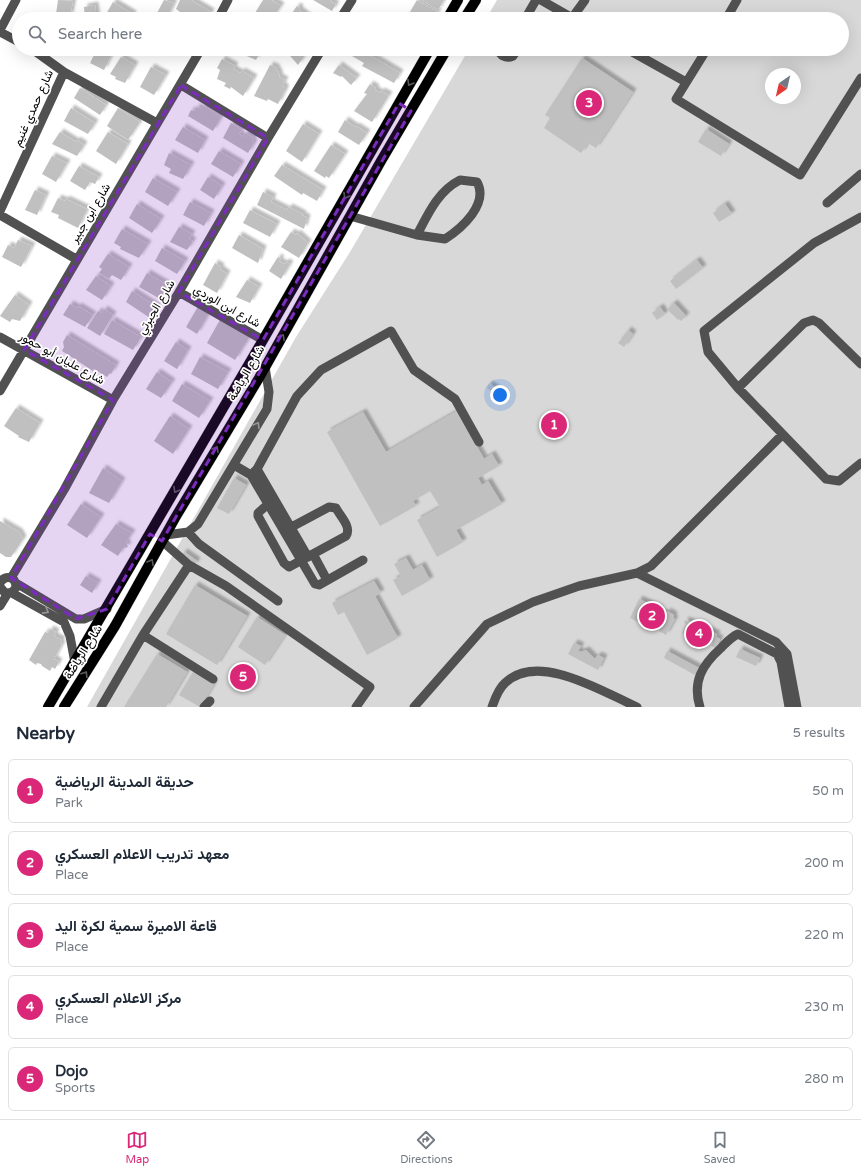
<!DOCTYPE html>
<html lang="en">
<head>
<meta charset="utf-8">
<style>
  :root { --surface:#fff; --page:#f6f6f7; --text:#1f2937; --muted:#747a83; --line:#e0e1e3; --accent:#db2777 }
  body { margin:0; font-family:"Varela Round",Vazirmatn,sans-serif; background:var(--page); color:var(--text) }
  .compass { position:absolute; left:765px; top:68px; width:36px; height:36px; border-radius:50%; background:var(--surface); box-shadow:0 4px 16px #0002; rotate:214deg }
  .you { position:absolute; left:500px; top:395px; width:14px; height:14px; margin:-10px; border:3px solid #fff; border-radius:50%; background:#1a73e8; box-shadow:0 0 0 6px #1a73e833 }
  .badge { display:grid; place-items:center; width:26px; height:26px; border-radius:50%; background:var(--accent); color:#fff; font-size:13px; font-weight:700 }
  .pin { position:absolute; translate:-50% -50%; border:2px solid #fff; box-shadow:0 1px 4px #0006 }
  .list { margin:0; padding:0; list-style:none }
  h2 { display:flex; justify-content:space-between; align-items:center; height:52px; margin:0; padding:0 16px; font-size:17px }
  h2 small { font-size:13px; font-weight:400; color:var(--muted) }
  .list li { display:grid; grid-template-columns:26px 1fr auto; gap:12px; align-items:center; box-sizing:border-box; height:64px; margin:0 8px 8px; padding:0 8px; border:1px solid var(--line); border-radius:6px }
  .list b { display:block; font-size:15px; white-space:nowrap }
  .list p { margin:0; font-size:13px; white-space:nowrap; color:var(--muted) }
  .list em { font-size:13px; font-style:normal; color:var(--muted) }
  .icon { flex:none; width:22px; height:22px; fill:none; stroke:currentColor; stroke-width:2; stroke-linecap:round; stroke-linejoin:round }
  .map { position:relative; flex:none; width:861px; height:707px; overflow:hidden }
  .search { position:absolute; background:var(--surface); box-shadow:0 4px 16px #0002; left:12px; right:12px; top:12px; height:44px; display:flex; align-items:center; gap:10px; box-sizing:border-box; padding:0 14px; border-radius:22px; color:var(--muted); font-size:15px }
  .sheet { height:412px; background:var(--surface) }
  nav { display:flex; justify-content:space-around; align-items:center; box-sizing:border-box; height:56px; border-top:1px solid var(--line); background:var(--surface); font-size:11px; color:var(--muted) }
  nav a { display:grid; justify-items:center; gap:2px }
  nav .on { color:var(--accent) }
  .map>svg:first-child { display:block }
  .green { fill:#d8d8d8; fill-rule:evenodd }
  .building { fill:#c0c0c0; filter:url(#shadow) }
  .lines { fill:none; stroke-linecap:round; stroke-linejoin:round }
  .major-casing { stroke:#dbdbdb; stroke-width:11 }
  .minor { stroke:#515151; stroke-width:9 }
  .major { stroke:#000; stroke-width:10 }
  .oneway { stroke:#595959 }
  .oneway2 { stroke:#979797 }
  .marked { fill:#7b2cbf; fill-opacity:0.2; stroke:#7b2cbf; stroke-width:3; stroke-dasharray:8 5; stroke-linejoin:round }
  .labels { text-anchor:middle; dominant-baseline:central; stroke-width:3.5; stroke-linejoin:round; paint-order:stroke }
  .street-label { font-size:12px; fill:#000; stroke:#fff }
</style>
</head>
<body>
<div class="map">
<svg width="861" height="707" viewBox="0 0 861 707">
  <defs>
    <filter id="shadow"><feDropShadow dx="3.5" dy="-3.5" stdDeviation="1" flood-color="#0004"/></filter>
  </defs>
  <rect width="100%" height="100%" fill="#fff"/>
  <!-- green -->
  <path class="green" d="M497 0H861V707H87L296 337 350 252 469 49H842V19H486ZM771 74H795V98H771Z"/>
  <!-- building -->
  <path class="building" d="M58 0 73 1 70 16 56 14Z
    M164 0 174 3 166 19 157 13Z
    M180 0H191L211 12 207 19H190L189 17 188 19 178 14 180 12 176 9Z
    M263 0H272L281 6 272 19 255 18 257 15 255 13Z
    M313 0H332L331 2 336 4 332 11Z
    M417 0 438 12 433 19H411L407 17Z
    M422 0H444L438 10Z
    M113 2 133 14 131 19H110L105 16Z
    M95 5 97 19H85L84 7Z
    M297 6 300 8 299 10 311 19H288Z
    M97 49H114L104 70 90 63Z
    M239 49H262L256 60 242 54 244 52Z
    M284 49H305L308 51 298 65Z
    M346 49H359L400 73 394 83 362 66 364 63 345 52Z
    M121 57 135 65 125 83 115 79 116 77 110 74Z
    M582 58 633 92 596 148 588 143 581 153 544 128 550 118 545 115Z
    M222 59 235 66 233 69 240 73 242 71 254 78 243 96 231 87 230 89 224 86 226 83 217 79 220 70 217 68Z
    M270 65 277 68 276 70 279 72 278 74 280 75 279 77 285 80 282 86 285 87V90L278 104 268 99 267 101 254 96Z
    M339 65 357 78 351 85 342 76 341 77 333 73Z
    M151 67 166 75 154 95 140 87Z
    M370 84 376 88 375 90 380 93 381 91 389 95 372 122 354 111 367 94 364 93Z
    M80 88 106 105 100 115 74 98Z
    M204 106 221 117 213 131 188 116 191 110 195 111 196 107 201 109Z
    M71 108 95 123 88 134 64 121Z
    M118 108 140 122 128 140 107 126Z
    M345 120 355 127 356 126 367 133 359 145 338 132Z
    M231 123 242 130 239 134 243 137 245 133 254 138 252 141 254 143 248 153 223 138Z
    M303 124 319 134 302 162 286 151Z
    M183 127 205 140 198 153 175 140Z
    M706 129 729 144 721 156 698 142Z
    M60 132 76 142 77 140 84 145 77 156 52 144Z
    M108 132 128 144 116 164 96 151Z
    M331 145 345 154 329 178 326 176 325 178 314 171Z
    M219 151 241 164 233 177 211 164Z
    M169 153 191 165 183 179 169 173 171 169 164 165Z
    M52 156 67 163 56 182 42 174Z
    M282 165 323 190 317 201 303 193 302 195 274 176Z
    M79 166 99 177 95 184 90 182 85 190 70 181Z
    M208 177 222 186 214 199 200 190Z
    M153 178 177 192 168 206 145 192Z
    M35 190 46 195 37 215 25 210Z
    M263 192 273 197 271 202 287 210 289 207 303 214 302 215 307 218 304 229 257 205Z
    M58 198 65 201 66 199 87 209 78 228 58 218 59 215 51 212Z
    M190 202 211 213 204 226 183 215Z
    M137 204 161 219 152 233 129 218Z
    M725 204 732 214 719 222 713 213Z
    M250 210 277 224 270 237 243 223Z
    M179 227 192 234 189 239 193 241 187 250 170 242Z
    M122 229 148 244 139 258 120 249 121 247 114 243Z
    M291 232 296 235 297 233 308 243 299 258 281 247Z
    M239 235 263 249 258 263 232 248Z
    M18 240 32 246 21 267 2 257 8 245 14 248Z
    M162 248 185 261 177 274 155 261Z
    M108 254 129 267 121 280 112 275 109 279 99 273 102 269 99 267Z
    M278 257 281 259 279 261 284 264 286 262 290 264 281 279 269 271Z
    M697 260 703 268 676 289 670 281Z
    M215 263 221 267 220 269 227 274 217 293 203 285Z
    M147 273 169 286 162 300 139 287Z
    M96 276 111 286 102 300 86 290Z
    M247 280 259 287 250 303 236 297Z
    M132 291 157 307 150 318 126 302Z
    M15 295 29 305 20 321 12 319 10 322 0 316Z
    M674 303 686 316 681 321 679 319 678 320 667 309Z
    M70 304 77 308 78 306 93 315 85 327 63 315Z
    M199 305 210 311 197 334 186 327Z
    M660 307 665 314 657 320 652 313Z
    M104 309 113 315 100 336 87 328 98 311 102 313Z
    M221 318 250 336 235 360 207 343Z
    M112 320 141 337 133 350 104 334Z
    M628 330 633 334 624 347 618 343Z
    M67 335 116 365 111 374 110 373 107 377 94 369 93 371 62 351 64 347 63 342Z
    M176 342 188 350 177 369 164 361Z
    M200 357 228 372 218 389 191 374Z
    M157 372 172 382 161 398 146 389Z
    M182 384 210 401 199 418 172 401Z
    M489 384 500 391 497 396 487 388Z
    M16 408 40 423 29 442 18 437 19 436 4 426Z
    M457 411 484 459 492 454 499 466 478 478 482 485 488 481 502 504 456 530 463 542 437 557 417 520 440 507 430 491 413 501 416 506 380 526 327 432 363 412 386 452Z
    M170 416 189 429 173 454 154 441Z
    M103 468 122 481 109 503 89 493Z
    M234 478 246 485 229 514 217 508Z
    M81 504 101 517 87 538 67 525Z
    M0 521 19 532 23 539 11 557H6L0 553Z
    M116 524 132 533 126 542 128 547 123 548 118 556 101 545Z
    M184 552 197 561 194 566 181 556Z
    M406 558 413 570 422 565 430 580 402 596 393 580 401 576 394 564Z
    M86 576 98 583 92 593 80 585Z
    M374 581 381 593 375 596 398 638 367 655 344 612 338 615 332 603Z
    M195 585 247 616 217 665 166 634Z
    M639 599 660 609 659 611 666 614 667 611 674 615 673 618 675 619 666 635 659 631 660 628 653 625 652 629 630 618Z
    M257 617 285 635 265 665 238 647Z
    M685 620 695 624 693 628 702 632 704 628 717 634 716 637 720 639 716 648 711 646 713 642 704 638 702 642 682 633 686 624 684 623Z
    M50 629 56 632 54 636 62 640 60 643 62 644 54 659 59 662 55 669 52 667 50 671 42 666 41 664 37 663 36 665 29 660 45 632 48 633Z
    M574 643 581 646 578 651 581 652 586 650 595 659 598 655 604 658 598 670 568 654Z
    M740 649 760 658 756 666 736 657Z
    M667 651 699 668 695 675 664 658Z
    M157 654 187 672 166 707H124Z
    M193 672 214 684 200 707 179 695Z"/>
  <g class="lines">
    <defs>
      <path id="major" d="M447 19 458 0
        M464 19 476 0
        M48 707 263 340 430 49
        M64 707 115 626 175 518 259 378 381 161 447 49"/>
    </defs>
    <!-- major casing -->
    <use href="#major" class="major-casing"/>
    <!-- minor -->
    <path class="minor" d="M541 0 574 19
      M572 18 585 0
      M218 19 228 0
      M340 19 352 0
      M525 19 536 0
      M726 19 737 0
      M0 30 16 0
      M0 32 19 42
      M498 49C500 56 506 59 513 56L518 49
      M627 49 686 82
      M707 49 676 99 800 175 861 78
      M64 72 157 123
      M181 85 268 138
      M460 180 477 182C489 204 462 228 445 239L417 235C428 214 438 191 460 180Z
      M827 203 861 174
      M0 211 64 72 32 49
      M0 215 76 259
      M350 216 417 235
      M861 217 814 243 704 331 708 352 738 388 826 479 839 481 861 463
      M179 292 263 340
      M0 337 113 400
      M738 388 804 323 813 320 819 323 861 364
      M0 391 201 49
      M234 465 251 475 315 584 319 585 363 560
      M257 469 308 557
      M251 475 257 469 297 396 321 370 391 331 414 370 455 399 479 442
      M268 504 258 513V516L284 563 289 567 346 536C352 527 340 516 336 508L329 507 284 531
      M188 532 199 544 278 601
      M166 535 188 532 198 524 267 409 269 392 265 367
      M313 554 327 580
      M189 565 226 586 370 687 356 707
      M637 573 651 566 782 435
      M11 578 64 490 113 400 179 292 268 138 322 49
      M0 583C3 577 9 576 14 580 19 588 13 594 5 593L0 587
      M16 583 76 619H84L107 609
      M12 593 64 622 70 636 75 663
      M0 606 8 593
      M143 635 213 679
      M101 707 143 635 189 565 162 541
      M204 707 210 701
      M414 707 487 624 533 602 579 586 637 573 776 642 787 654 797 707
      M492 707C495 699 498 689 505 683 538 651 603 692 637 707
      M700 707C692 682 702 665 721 648 726 643 731 637 738 634L777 654 781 662 789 707"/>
    <!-- major -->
    <use href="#major" class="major"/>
  </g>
  <!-- one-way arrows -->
  <defs><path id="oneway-chevron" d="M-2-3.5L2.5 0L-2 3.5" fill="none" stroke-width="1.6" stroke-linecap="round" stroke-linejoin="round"/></defs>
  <g class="oneway">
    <use href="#oneway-chevron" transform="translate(410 83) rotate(120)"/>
    <use href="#oneway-chevron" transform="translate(346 196) rotate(120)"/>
    <use href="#oneway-chevron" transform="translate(282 337) rotate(-61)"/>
    <use href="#oneway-chevron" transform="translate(216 449) rotate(-59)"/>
    <use href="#oneway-chevron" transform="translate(176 490) rotate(120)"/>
    <use href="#oneway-chevron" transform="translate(151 562) rotate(-61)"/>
    <use href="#oneway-chevron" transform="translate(85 674) rotate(-58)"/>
  </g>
  <g class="oneway2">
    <use href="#oneway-chevron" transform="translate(257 425) rotate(-59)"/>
    <use href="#oneway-chevron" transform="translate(46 611) rotate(29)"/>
  </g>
  <!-- marked area -->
  <path class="marked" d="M181 85 268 138 179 292 263 340 399 103 411 111 162 541 150 534 107 609 76 619 11 578 113 400 24 350Z"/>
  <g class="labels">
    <!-- street labels -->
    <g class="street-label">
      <text transform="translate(33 108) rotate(-66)">شارع حمدي غنيم</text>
      <text transform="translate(90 213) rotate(-59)">شارع ابن جبير</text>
      <text transform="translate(227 306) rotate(29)">شارع ابن الوردي</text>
      <text transform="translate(156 307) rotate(-59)">شارع الجبرتي</text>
      <text transform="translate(62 358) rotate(29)">شارع عليان أبو حمور</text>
      <text transform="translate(246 373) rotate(-60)">شارع الرياضة</text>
      <text transform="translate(83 652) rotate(-58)">شارع الرياضة</text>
    </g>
  </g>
</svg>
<svg class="compass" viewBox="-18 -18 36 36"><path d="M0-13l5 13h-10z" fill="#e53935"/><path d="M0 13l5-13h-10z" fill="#747a83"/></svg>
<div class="you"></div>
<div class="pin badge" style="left:554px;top:425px">1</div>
<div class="pin badge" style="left:652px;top:616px">2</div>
<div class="pin badge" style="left:589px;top:103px">3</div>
<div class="pin badge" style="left:699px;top:634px">4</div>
<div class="pin badge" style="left:243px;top:677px">5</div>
<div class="search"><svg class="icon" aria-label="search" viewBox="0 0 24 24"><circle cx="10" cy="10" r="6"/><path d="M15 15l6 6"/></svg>Search here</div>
</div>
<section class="sheet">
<h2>Nearby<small>5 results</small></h2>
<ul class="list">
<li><span class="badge">1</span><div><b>حديقة المدينة الرياضية</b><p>Park</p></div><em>50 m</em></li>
<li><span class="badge">2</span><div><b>معهد تدريب الاعلام العسكري</b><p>Place</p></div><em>200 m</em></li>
<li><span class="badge">3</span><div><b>قاعة الاميرة سمية لكرة اليد</b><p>Place</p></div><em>220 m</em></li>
<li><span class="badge">4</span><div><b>مركز الاعلام العسكري</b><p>Place</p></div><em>230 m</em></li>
<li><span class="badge">5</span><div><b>Dojo</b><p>Sports</p></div><em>280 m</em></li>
</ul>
</section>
<nav>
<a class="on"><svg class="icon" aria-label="map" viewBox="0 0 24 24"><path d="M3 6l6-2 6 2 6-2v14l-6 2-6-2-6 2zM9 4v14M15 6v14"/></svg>Map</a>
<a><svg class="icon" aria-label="directions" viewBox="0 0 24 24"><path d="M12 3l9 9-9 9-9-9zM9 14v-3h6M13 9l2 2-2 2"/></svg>Directions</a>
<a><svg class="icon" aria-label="saved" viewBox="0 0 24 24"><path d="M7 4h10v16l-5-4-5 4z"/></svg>Saved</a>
</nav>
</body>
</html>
